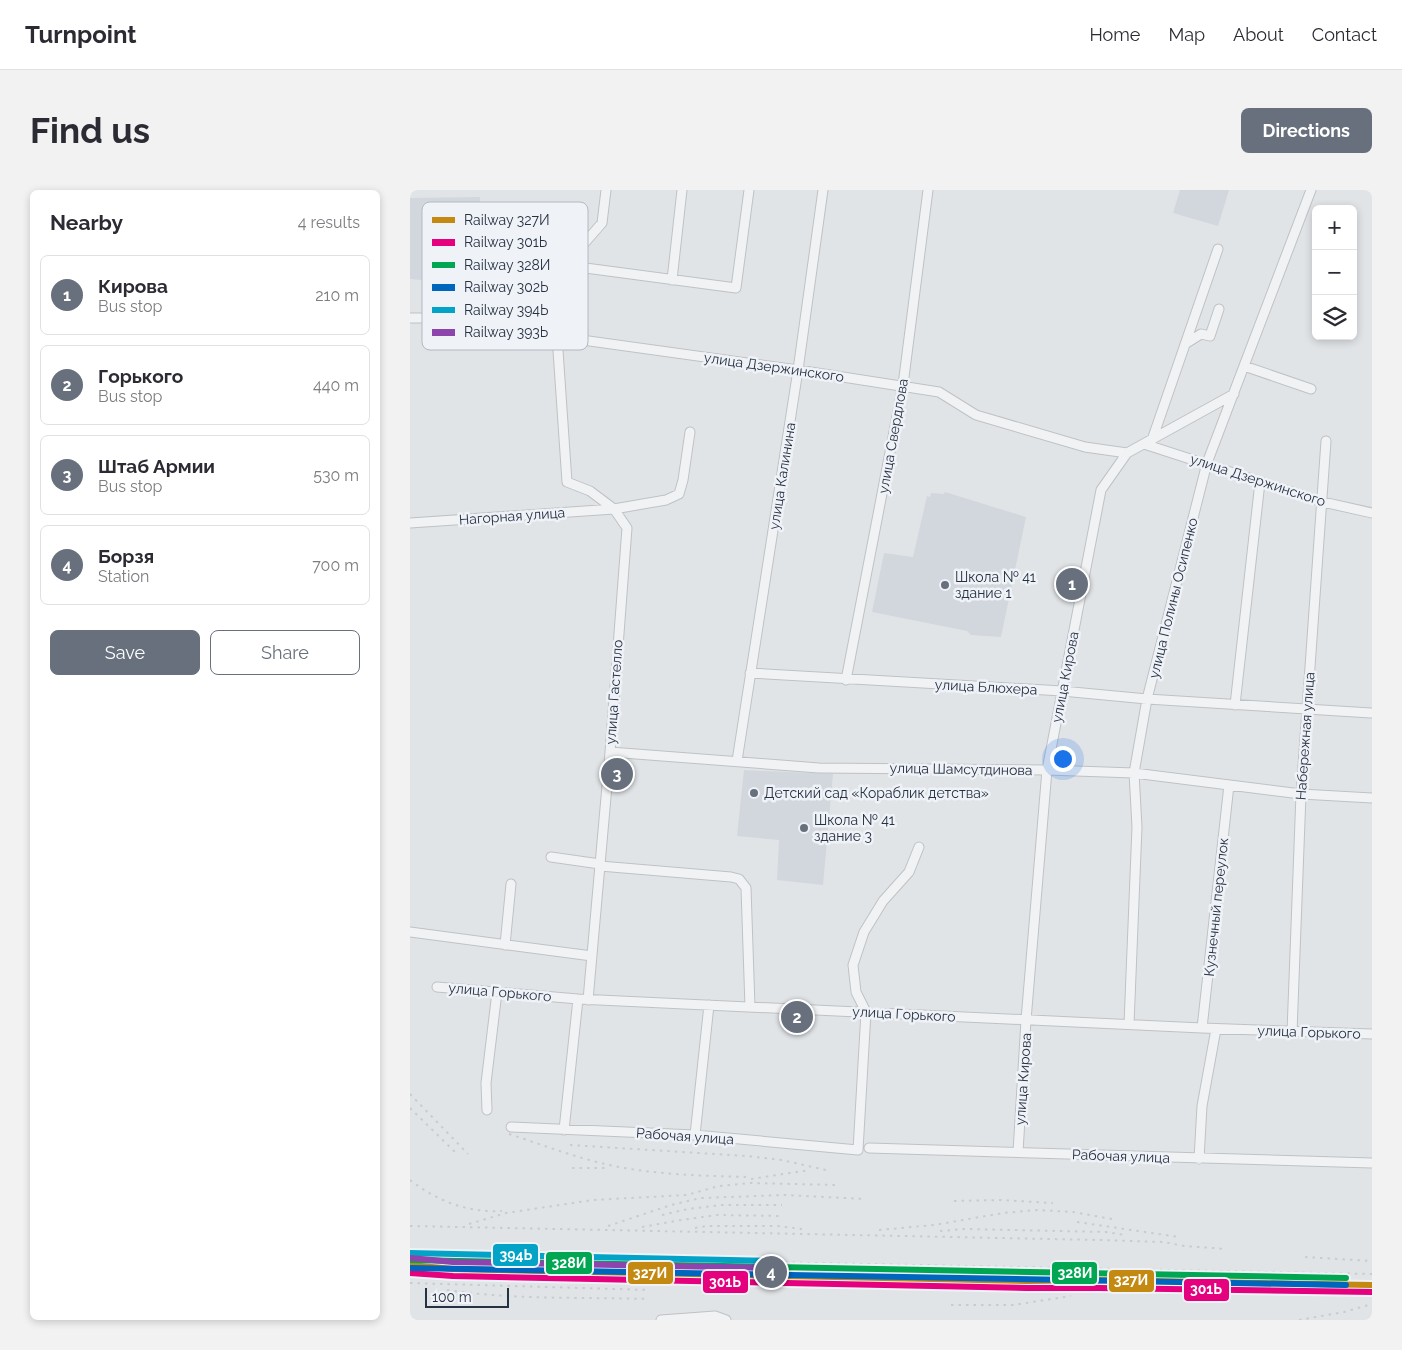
<!DOCTYPE html>
<html lang="en">
<head>
<meta charset="utf-8">
<style>
  :root { --surface:#fff; --page:#f2f2f3; --text:#2b2b33; --muted:#7c7c81; --line:#e1e1e2; --accent:#67707c }
  body { margin:0; font-family:Raleway,sans-serif; background:var(--page); color:var(--text) }
  .controls { position:absolute; right:15px; top:15px; display:grid; overflow:hidden; border-radius:8px; box-shadow:0 2px 8px #0003 }
  .controls button { width:45px; height:45px; display:grid; place-items:center; padding:0; border:0; border-bottom:1px solid var(--line); background:var(--surface); color:var(--text); font:25px sans-serif }
  .scale { position:absolute; left:15px; bottom:12px; width:84px; box-sizing:border-box; padding-left:5px; border:2px solid #263142; border-top:0; font-size:14px; line-height:18px; white-space:nowrap; color:#263142; -webkit-text-stroke:4px #eff2f7; paint-order:stroke }
  .you { position:absolute; left:652px; top:568px; width:18px; height:18px; margin:-12px; border:4px solid #fff; border-radius:50%; background:#1a73e8; box-shadow:0 0 0 8px #1a73e833 }
  .badge { display:grid; place-items:center; width:32px; height:32px; border-radius:50%; background:var(--accent); color:#fff; font-size:16px; font-weight:700 }
  .pin { position:absolute; translate:-50% -50%; border:2px solid #fff; box-shadow:0 1px 5px #0006 }
  .list { margin:0; padding:0; list-style:none }
  h2 { display:flex; justify-content:space-between; align-items:center; height:65px; margin:0; padding:0 20px; font-size:21px }
  h2 small { font-size:16px; font-weight:400; color:var(--muted) }
  .list li { display:grid; grid-template-columns:32px 1fr auto; gap:15px; align-items:center; box-sizing:border-box; height:80px; margin:0 10px 10px; padding:0 10px; border:1px solid var(--line); border-radius:8px }
  .list b { display:block; font-size:19px; white-space:nowrap }
  .list p { margin:0; font-size:16px; white-space:nowrap; color:var(--muted) }
  .list em { font-size:16px; font-style:normal; color:var(--muted) }
  .actions { display:flex; gap:10px; padding:15px 20px }
  .actions a { flex:1; padding:11px 0; border:1px solid var(--accent); border-radius:8px; text-align:center; font-size:18px; color:var(--accent) }
  .actions .main { background:var(--accent); color:#fff }
  .icon { flex:none; width:28px; height:28px; fill:none; stroke:currentColor; stroke-width:2; stroke-linecap:round; stroke-linejoin:round }
  .map { position:relative; flex:none; width:962px; height:1130px; overflow:hidden; border-radius:8px }
  header { display:flex; align-items:center; gap:30px; box-sizing:border-box; height:70px; padding:0 25px; background:var(--surface); border-bottom:1px solid var(--line) }
  header strong { font-size:24px }
  nav { display:flex; gap:28px; margin-inline-start:auto; font-size:18px }
  .intro { display:flex; align-items:center; justify-content:space-between; box-sizing:border-box; height:120px; padding:0 30px }
  h1 { margin:0; font-size:35px }
  .button { padding:12px 22px; border-radius:8px; background:var(--accent); color:#fff; font-size:18px; font-weight:700 }
  main { display:flex; gap:30px; padding:0 30px }
  aside { flex:1; background:var(--surface); border-radius:8px; box-shadow:0 2px 8px #0003 }
  .map>svg:first-child { display:block }
  .built { fill:#d2d7de }
  .lines { fill:none; stroke-linecap:round; stroke-linejoin:round }
  .minor-casing { stroke:#bfc2c5; stroke-width:11 }
  .minor { stroke:#f1f2f3; stroke-width:9 }
  .rail { stroke:#cacbce; stroke-width:2; stroke-dasharray:2.5 5; stroke-linecap:butt }
  .rail-1-casing { stroke:#eff2f7; stroke-width:10 }
  .rail-2-casing { stroke:#eff2f7; stroke-width:10 }
  .rail-3-casing { stroke:#eff2f7; stroke-width:10 }
  .rail-4-casing { stroke:#eff2f7; stroke-width:10 }
  .rail-5-casing { stroke:#eff2f7; stroke-width:10 }
  .rail-6-casing { stroke:#eff2f7; stroke-width:10 }
  .rail-1 { stroke:#c38910; stroke-width:6 }
  .rail-2 { stroke:#e5007d; stroke-width:6 }
  .rail-3 { stroke:#00a651; stroke-width:6 }
  .rail-4 { stroke:#0065bd; stroke-width:6 }
  .rail-5 { stroke:#02a3c7; stroke-width:6 }
  .rail-6 { stroke:#8e44ad; stroke-width:6 }
  .poi-dot { fill:#67707c; stroke:#eff2f7; stroke-width:2 }
  .labels { text-anchor:middle; dominant-baseline:central; stroke-width:5; stroke-linejoin:round; paint-order:stroke }
  .street-label { font-size:14px; fill:#263142; stroke:#eff2f7 }
  .poi-label { font-size:14px; fill:#263142; stroke:#eff2f7; text-anchor:start }
  .key { fill:#eff2f7; stroke:#b3b8c1; stroke-width:1 }
  .key-label { font-size:14px; fill:#263142 }
  .line-badge { stroke:#eff2f7; stroke-width:2 }
  .badge-label { font-size:14px; text-anchor:middle; font-weight:bold; fill:#fff }
</style>
</head>
<body>
<header>
<strong>Turnpoint</strong>
<nav><a>Home</a><a>Map</a><a>About</a><a>Contact</a></nav>
</header>
<div class="intro"><h1>Find us</h1><a class="button">Directions</a></div>
<main>
<aside>
<h2>Nearby<small>4 results</small></h2>
<ul class="list">
<li><span class="badge">1</span><div><b>Кирова</b><p>Bus stop</p></div><em>210 m</em></li>
<li><span class="badge">2</span><div><b>Горького</b><p>Bus stop</p></div><em>440 m</em></li>
<li><span class="badge">3</span><div><b>Штаб Армии</b><p>Bus stop</p></div><em>530 m</em></li>
<li><span class="badge">4</span><div><b>Борзя</b><p>Station</p></div><em>700 m</em></li>
</ul>
<div class="actions"><a class="main">Save</a><a>Share</a></div>
</aside>
<div class="map">
<svg width="962" height="1130" viewBox="0 0 962 1130">
  <rect width="100%" height="100%" fill="#e1e4e7"/>
  <!-- built -->
  <path class="built" d="M770 0H819L808 36 763 23Z
    M70 7 69 90H65V92H32L0 89V8Z
    M535 302 616 327 591 447 561 445 557 441 462 422 474 363 503 367 517 306 520 307 521 303 534 304Z
    M334 580 423 584 413 695 367 690 369 650 327 646Z"/>
  <g class="lines">
    <defs>
      <path id="minor" d="M168 77 326 98 339 0
        M262 90 272 0
        M0 128H13L388 180 529 202 566 225 675 257 717 263
        M106 141 110 106 120 95 142 92 168 77 171 57 192 33 196 0
        M147 146 157 292 180 301 204 319 217 338 200 562 178 810
        M775 154 791 144 800 146 809 119
        M834 176 901 199
        M742 250 808 59
        M734 254 913 312 962 323
        M0 333 204 319 256 310 269 304 273 290 280 242
        M340 483 652 501 737 509 961 523
        M436 490 493 195 518 0
        M825 515 850 292
        M200 562 409 578 637 580 724 583 891 604 962 608
        M327 571 388 180 413 0
        M141 667 190 674
        M190 676 321 687 329 689 336 698 340 817
        M0 742 182 766
        M95 755 101 694
        M27 797 168 809 792 838 962 844
        M719 834 727 637 724 583 737 509 797 273 901 0
        M792 838 819 595
        M882 842 891 604 916 251
        M77 920 76 893 87 802
        M101 937 285 945 448 960 456 822 446 802 443 775 454 742 473 711 499 682 509 657
        M154 940 168 809
        M285 945 299 815
        M459 958 962 973
        M608 962 616 830 637 580 691 300 717 263 824 204
        M789 969 792 916 806 839
        M251 1130 305 1126 316 1130"/>
    </defs>
    <!-- minor casing -->
    <use href="#minor" class="minor-casing"/>
    <!-- minor -->
    <use href="#minor" class="minor"/>
    <!-- rail -->
    <path class="rail" d="M0 904 58 964
      M0 918 46 963
      M99 944C136 956 172 970 209 977 252 985 296 986 339 987
      M160 955 337 966 372 970 420 981
      M162 978H197
      M341 989 400 980
      M0 990C27 1011 58 1023 92 1021
      M544 1011 590 1010 643 1013
      M252 1025 278 1019 311 1015H372
      M667 1032 769 1047
      M59 1034 96 1023 183 1010 277 1005 309 996 340 993 427 995
      M0 1036 689 1050 754 1052 774 1056 817 1059
      M198 1036 261 1015 291 1008 375 1005 454 1009
      M232 1037 271 1030 307 1025 371 1026
      M285 1038 296 1036H367L392 1039
      M469 1040 524 1035 593 1023 627 1020 663 1022 702 1029
      M530 1041 555 1039 696 1042 715 1045
      M0 1065 962 1084
      M895 1067 962 1071
      M0 1093 240 1100
      M37 1100C104 1110 172 1107 239 1109
      M541 1115H603L661 1106
      M889 1130 934 1122 962 1114"/>
    <defs>
      <path id="rail-1" d="M0 1075 43 1079 617 1091 689 1090 962 1095"/>
      <path id="rail-2" d="M0 1083 43 1086 617 1098H689L962 1102"/>
      <path id="rail-3" d="M0 1070 936 1088"/>
      <path id="rail-4" d="M0 1078 936 1095"/>
      <path id="rail-5" d="M0 1063 361 1071"/>
      <path id="rail-6" d="M1 1068 43 1072 361 1078"/>
    </defs>
    <!-- rail-1 casing -->
    <use href="#rail-1" class="rail-1-casing"/>
    <!-- rail-2 casing -->
    <use href="#rail-2" class="rail-2-casing"/>
    <!-- rail-3 casing -->
    <use href="#rail-3" class="rail-3-casing"/>
    <!-- rail-4 casing -->
    <use href="#rail-4" class="rail-4-casing"/>
    <!-- rail-5 casing -->
    <use href="#rail-5" class="rail-5-casing"/>
    <!-- rail-6 casing -->
    <use href="#rail-6" class="rail-6-casing"/>
    <!-- rail-1 -->
    <use href="#rail-1" class="rail-1"/>
    <!-- rail-2 -->
    <use href="#rail-2" class="rail-2"/>
    <!-- rail-3 -->
    <use href="#rail-3" class="rail-3"/>
    <!-- rail-4 -->
    <use href="#rail-4" class="rail-4"/>
    <!-- rail-5 -->
    <use href="#rail-5" class="rail-5"/>
    <!-- rail-6 -->
    <use href="#rail-6" class="rail-6"/>
  </g>
  <!-- markers -->
  <g class="poi-dot">
    <circle cx="535" cy="395" r="5"/>
    <circle cx="344" cy="603" r="5"/>
    <circle cx="394" cy="638" r="5"/>
  </g>
  <g class="labels">
    <!-- street labels -->
    <g class="street-label">
      <text transform="translate(364 177) rotate(8)">улица Дзержинского</text>
      <text transform="translate(483 246) rotate(-80)">улица Свердлова</text>
      <text transform="translate(372 286) rotate(-81)">улица Калинина</text>
      <text transform="translate(848 290) rotate(18)">улица Дзержинского</text>
      <text transform="translate(102 326) rotate(-4)">Нагорная улица</text>
      <text transform="translate(763 408) rotate(-76)">улица Полины Осипенко</text>
      <text transform="translate(655 487) rotate(-79)">улица Кирова</text>
      <text transform="translate(576 497) rotate(3)">улица Блюхера</text>
      <text transform="translate(204 502) rotate(-86)">улица Гастелло</text>
      <text transform="translate(895 546) rotate(-86)">Набережная улица</text>
      <text transform="translate(551 579) rotate(1)">улица Шамсутдинова</text>
      <text transform="translate(806 717) rotate(-84)">Кузнечный переулок</text>
      <text transform="translate(90 802) rotate(5)">улица Горького</text>
      <text transform="translate(494 824) rotate(3)">улица Горького</text>
      <text transform="translate(899 842) rotate(2)">улица Горького</text>
      <text transform="translate(613 889) rotate(-86)">улица Кирова</text>
      <text transform="translate(275 946) rotate(4)">Рабочая улица</text>
      <text transform="translate(711 966) rotate(2)">Рабочая улица</text>
    </g>
    <!-- poi labels -->
    <g class="poi-label">
      <text x="545" y="387">Школа № 41<tspan x="545" dy="16">здание 1</tspan></text>
      <text x="354" y="603">Детский сад «Кораблик детства»</text>
      <text x="404" y="630">Школа № 41<tspan x="404" dy="16">здание 3</tspan></text>
    </g>
  </g>
  <!-- legend -->
  <rect x="12" y="12" width="166" height="148" rx="8" class="key"/>
  <rect x="22" y="27" width="23" height="6" fill="#c38910"/>
  <rect x="22" y="49" width="23" height="7" fill="#e5007d"/>
  <rect x="22" y="72" width="23" height="6" fill="#00a651"/>
  <rect x="22" y="94" width="23" height="7" fill="#0065bd"/>
  <rect x="22" y="117" width="23" height="6" fill="#02a3c7"/>
  <rect x="22" y="139" width="23" height="7" fill="#8e44ad"/>
  <g class="key-label">
    <text x="54" y="35">Railway 327И</text>
    <text x="54" y="57">Railway 301Ь</text>
    <text x="54" y="80">Railway 328И</text>
    <text x="54" y="102">Railway 302Ь</text>
    <text x="54" y="125">Railway 394Ь</text>
    <text x="54" y="147">Railway 393Ь</text>
  </g>
  <g class="line-badge">
    <rect x="82" y="1053" width="47" height="24" rx="5" fill="#02a3c7"/>
    <rect x="135" y="1061" width="48" height="24" rx="5" fill="#00a651"/>
    <rect x="641" y="1071" width="47" height="24" rx="5" fill="#00a651"/>
    <rect x="217" y="1071" width="47" height="24" rx="5" fill="#c38910"/>
    <rect x="698" y="1079" width="47" height="24" rx="5" fill="#c38910"/>
    <rect x="292" y="1080" width="47" height="24" rx="5" fill="#e5007d"/>
    <rect x="773" y="1088" width="47" height="24" rx="5" fill="#e5007d"/>
  </g>
  <g class="badge-label">
    <text x="106" y="1070">394Ь</text>
    <text x="159" y="1078">328И</text>
    <text x="665" y="1088">328И</text>
    <text x="240" y="1088">327И</text>
    <text x="721" y="1095">327И</text>
    <text x="315" y="1097">301Ь</text>
    <text x="796" y="1104">301Ь</text>
  </g>
</svg>
<div class="controls">
<button>+</button>
<button>−</button>
<button><svg class="icon" aria-label="layers" viewBox="0 0 24 24"><path d="M12 4l9 5-9 5-9-5zM3 14l9 5 9-5"/></svg></button>
</div>
<div class="scale">100 m</div>
<div class="you"></div>
<div class="pin badge" style="left:662px;top:394px">1</div>
<div class="pin badge" style="left:387px;top:827px">2</div>
<div class="pin badge" style="left:207px;top:584px">3</div>
<div class="pin badge" style="left:361px;top:1082px">4</div>
</div>
</main>
</body>
</html>
